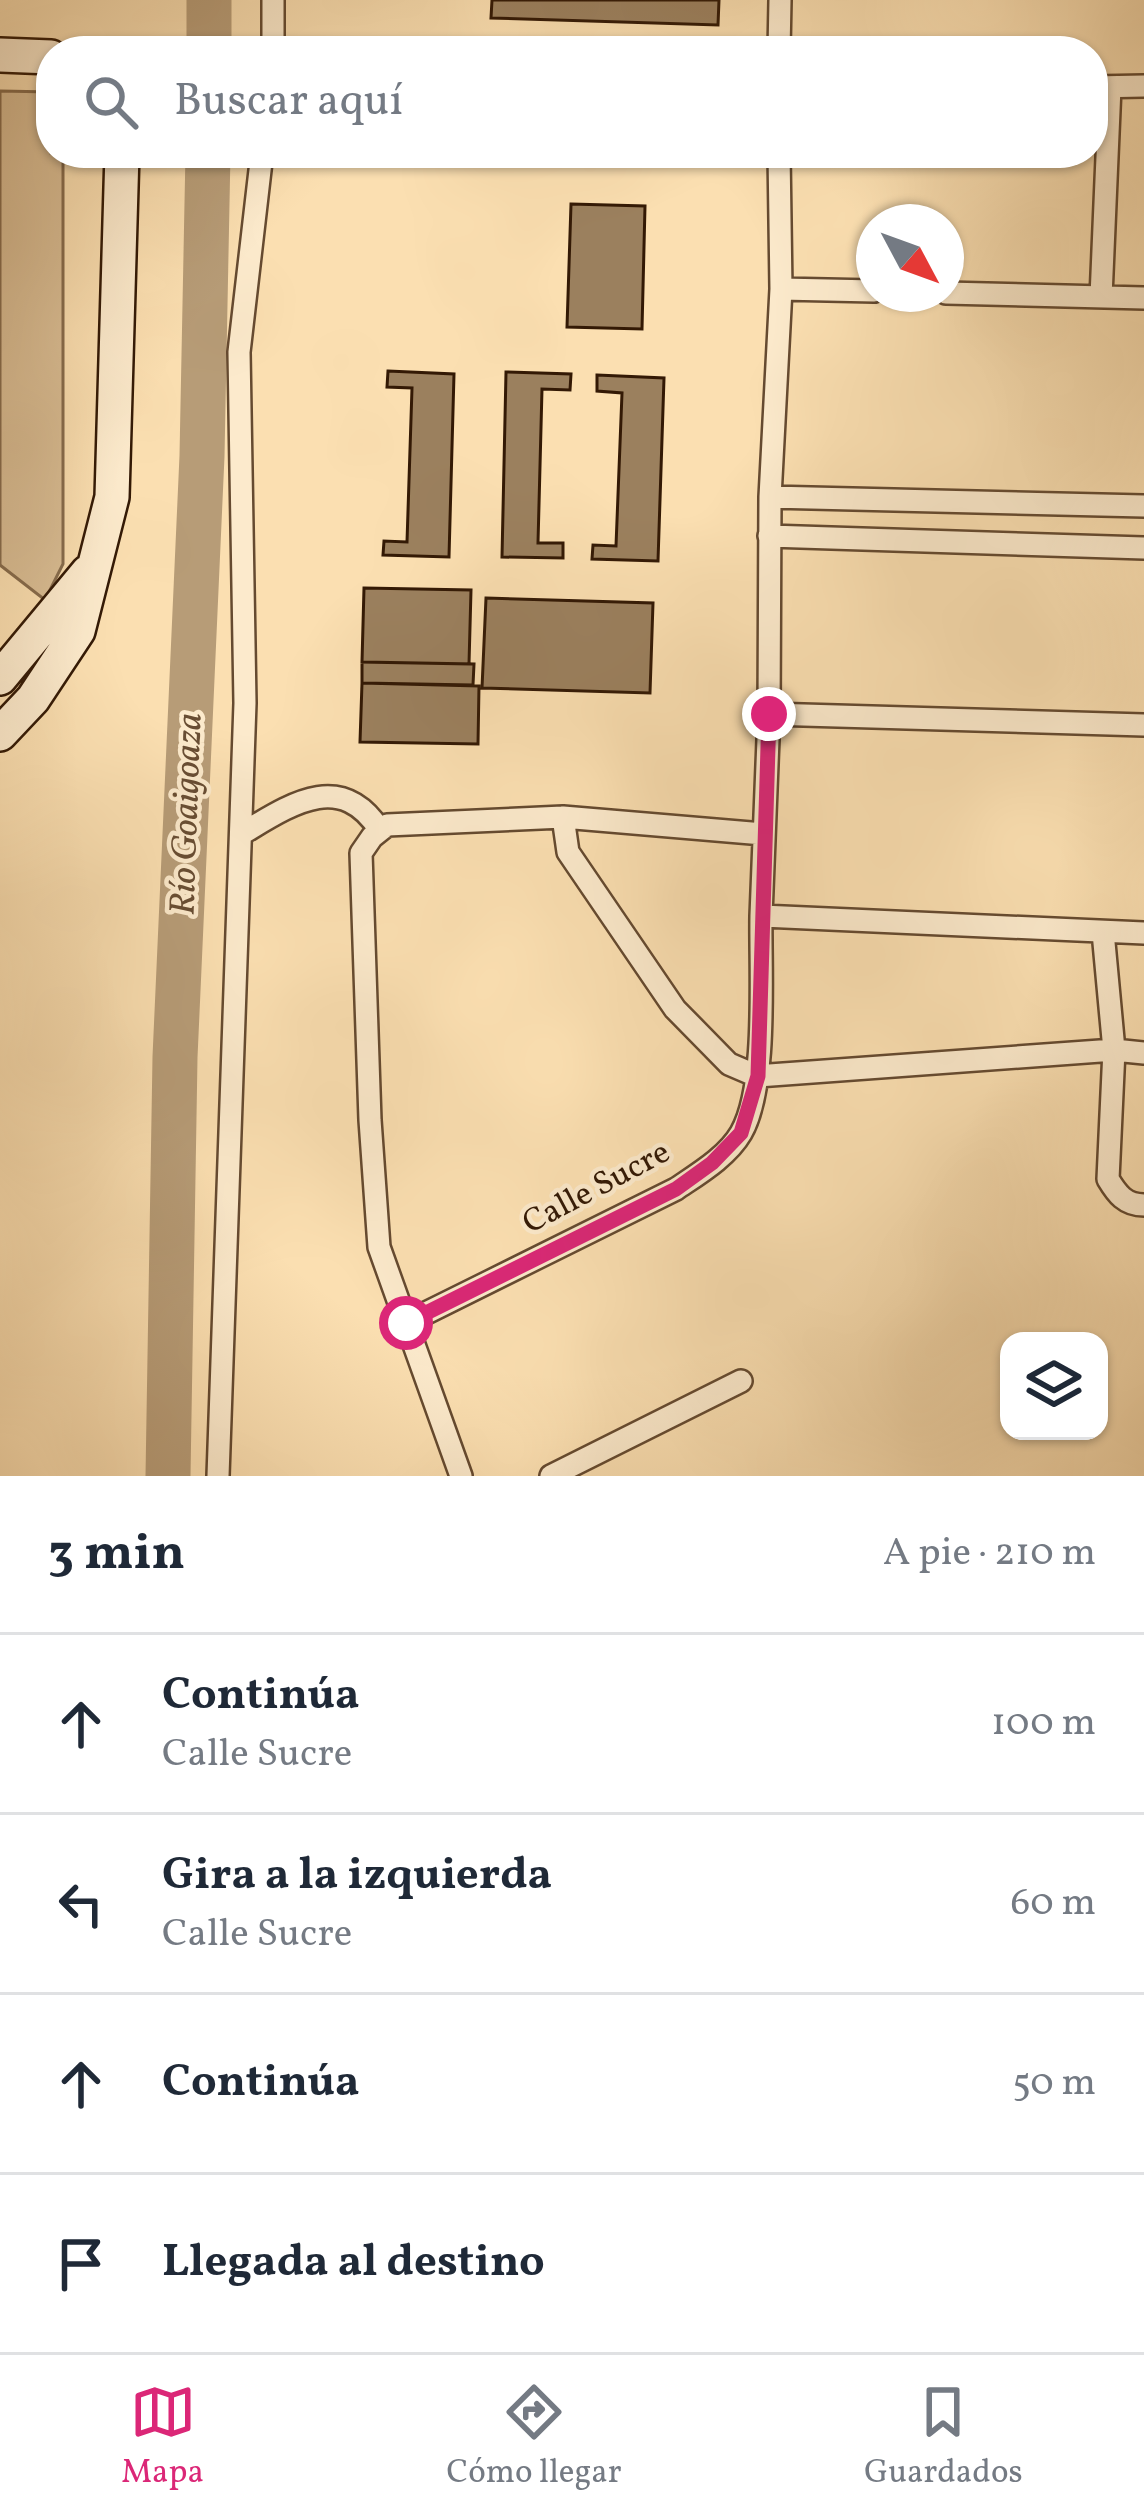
<!DOCTYPE html>
<html lang="es">
<head>
<meta charset="utf-8">
<style>
  :root { --surface:#fff; --page:#f2f2f3; --text:#1f2937; --muted:#747a83; --line:#e0e1e3; --accent:#db2777 }
  body { margin:0; font-family:Vollkorn,serif; background:var(--page); color:var(--text) }
  .controls { position:absolute; right:36px; bottom:36px; display:grid; overflow:hidden; border-radius:24px; box-shadow:0 3px 9px #0004 }
  .controls button { width:108px; height:108px; display:grid; place-items:center; padding:0; border:0; border-bottom:3px solid var(--line); background:var(--surface); color:var(--text); font:60px sans-serif }
  .compass { position:absolute; left:856px; top:204px; width:108px; height:108px; border-radius:50%; background:var(--surface); box-shadow:0 3px 9px #0004; rotate:131deg }
  .stop { position:absolute; width:36px; height:36px; margin:-27px; border:9px solid #db2777; border-radius:50%; background:#fff }
  .stop.end { background:#db2777; border-color:#fff; box-shadow:0 3px 12px #0008 }
  .list { margin:0; padding:0; list-style:none }
  h2 { display:flex; justify-content:space-between; align-items:center; height:156px; margin:0; padding:0 48px; font-size:51px }
  h2 small { font-size:39px; font-weight:400; color:var(--muted) }
  .list li { display:grid; grid-template-columns:78px 1fr auto; gap:36px; align-items:center; box-sizing:border-box; height:180px; padding:0 48px; border-top:3px solid var(--line) }
  .list b { display:block; font-size:45px; white-space:nowrap }
  .list p { margin:0; font-size:39px; white-space:nowrap; color:var(--muted) }
  .list em { font-size:39px; font-style:normal; color:var(--muted) }
  .icon { flex:none; width:66px; height:66px; fill:none; stroke:currentColor; stroke-width:2; stroke-linecap:round; stroke-linejoin:round }
  .map { position:relative; flex:none; width:1144px; height:1476px; overflow:hidden }
  .search { position:absolute; background:var(--surface); box-shadow:0 3px 9px #0004; left:36px; right:36px; top:36px; height:132px; display:flex; align-items:center; gap:30px; box-sizing:border-box; padding:0 42px; border-radius:48px; color:var(--muted); font-size:45px }
  .sheet { height:876px; background:var(--surface) }
  nav { display:flex; justify-content:space-around; align-items:center; box-sizing:border-box; height:168px; border-top:3px solid var(--line); background:var(--surface); font-size:33px; color:var(--muted) }
  nav a { display:grid; justify-items:center; gap:6px }
  nav .on { color:var(--accent) }
  .map>svg:first-child { display:block }
  .green { fill:#d9bd94; stroke:#866b4c; stroke-width:3 }
  .lines { fill:none; stroke-linecap:round; stroke-linejoin:round }
  .river { stroke:#b79c77; stroke-width:45 }
  .building { fill:#9b805e; stroke:#331905; stroke-width:3 }
  .street-casing { stroke:#654a30; stroke-width:26 }
  .secondary-casing { stroke:#331905; stroke-width:38 }
  .street { stroke:#fceacc; stroke-width:21 }
  .secondary { stroke:#fceacc; stroke-width:33 }
  .route { stroke:#db2777; stroke-width:15 }
  .labels { text-anchor:middle; dominant-baseline:central; stroke-width:9; stroke-linejoin:round; paint-order:stroke }
  .street-label { font-size:33px; fill:#331905; stroke:#fceacc }
  .water-label { font-size:36px; font-style:italic; fill:#684d33; stroke:#fceacc }
</style>
</head>
<body>
<div class="map">
<svg width="1144" height="1476" viewBox="0 0 1144 1476">
  <rect width="100%" height="100%" fill="#fbdfb1"/>
  <filter id="stains"><feTurbulence type="fractalNoise" baseFrequency=".00167" numOctaves="4"/><feColorMatrix values="0 0 0 0 .2 0 0 0 0 .09 0 0 0 0 .02 0 0 0 .5 -.17"/></filter>
  <radialGradient id="worn" r=".72"><stop offset=".6" stop-color="#630" stop-opacity="0"/><stop offset="1" stop-color="#630" stop-opacity=".3"/></radialGradient>
  <!-- green -->
  <path class="green" d="M0 91 51 92V153H63V564L45 600 0 565Z"/>
  <g class="lines">
    <!-- river -->
    <path class="river" d="M209 51V0
      M168 1476 175 1057 202 456 208 153"/>
  </g>
  <!-- building -->
  <path class="building" d="M492 0H719L718 25 491 18Z
    M571 204 645 206 642 329 567 327Z
    M388 371 454 374 449 557 383 555 384 541 407 542 412 388 387 387Z
    M506 372 571 374 570 390 542 389 538 543H563V558L502 557Z
    M597 375 664 378 658 561 592 559 593 545 616 546 622 393 597 391Z
    M364 588 471 590 469 664 362 662Z
    M486 598 653 603 650 693 482 688Z
    M362 662 474 664 473 685 362 683Z
    M362 683 479 686 478 744 360 742Z"/>
  <g class="lines">
    <defs>
      <path id="street" d="M273 51V0
        M779 51 780 0
        M1093 87 1144 86
        M779 153 781 289 770 497 769 714 761 916 1144 933
        M781 289 874 291
        M946 293 1144 298
        M1101 297 1110 87
        M770 497 1144 506
        M769 536 1144 548
        M769 714 1144 725
        M563 817 568 852 675 1009 729 1064 757 1076 1114 1050 1144 1053
        M243 833C290 805 340 770 379 829
        M1103 932 1114 1050 1108 1179C1117 1194 1125 1205 1144 1205
        M406 1323 676 1189C698 1174 727 1157 741 1133 768 1086 760 972 761 916
        M218 1476 245 703 239 352 262 153
        M461 1476 379 1247 370 1120 361 853 372 837 387 825 563 817 763 834
        M551 1476 741 1381"/>
      <path id="secondary" d="M0 55 51 57
        M0 678 88 572
        M0 734 33 699 78 631 112 497 122 153"/>
    </defs>
    <!-- street casing -->
    <use href="#street" class="street-casing"/>
    <!-- secondary casing -->
    <use href="#secondary" class="secondary-casing"/>
    <!-- street -->
    <use href="#street" class="street"/>
    <!-- secondary -->
    <use href="#secondary" class="secondary"/>
  </g>
  <g class="lines">
    <!-- route -->
    <path class="route" d="M406 1323 676 1189 712 1163 741 1133 758 1076 769 714"/>
  </g>
  <g class="labels">
    <!-- street labels -->
    <g class="street-label">
      <text transform="translate(597 1189) rotate(-28)">Calle Sucre</text>
    </g>
    <!-- water labels -->
    <g class="water-label">
      <text transform="translate(188 814) rotate(-88)">Río Goaigoaza</text>
    </g>
  </g>
  <rect width="100%" height="100%" filter="url(#stains)"/>
  <rect width="100%" height="100%" fill="url(#worn)"/>
</svg>
<div class="controls">
<button><svg class="icon" aria-label="layers" viewBox="0 0 24 24"><path d="M12 4l9 5-9 5-9-5zM3 14l9 5 9-5"/></svg></button>
</div>
<svg class="compass" viewBox="-18 -18 36 36"><path d="M0-13l5 13h-10z" fill="#e53935"/><path d="M0 13l5-13h-10z" fill="#747a83"/></svg>
<div class="stop" style="left:406px;top:1323px"></div>
<div class="stop end" style="left:769px;top:714px"></div>
<div class="search"><svg class="icon" aria-label="search" viewBox="0 0 24 24"><circle cx="10" cy="10" r="6"/><path d="M15 15l6 6"/></svg>Buscar aquí</div>
</div>
<section class="sheet">
<h2>3 min<small>A pie · 210 m</small></h2>
<ul class="list">
<li><svg class="icon" aria-label="ahead" viewBox="0 0 24 24"><path d="M12 20V5M6 11l6-6 6 6"/></svg><div><b>Continúa</b><p>Calle Sucre</p></div><em>100 m</em></li>
<li><svg class="icon" aria-label="left" viewBox="0 0 24 24"><path d="M17 20v-9H6M10 6l-5 5 5 5"/></svg><div><b>Gira a la izquierda</b><p>Calle Sucre</p></div><em>60 m</em></li>
<li><svg class="icon" aria-label="ahead" viewBox="0 0 24 24"><path d="M12 20V5M6 11l6-6 6 6"/></svg><div><b>Continúa</b></div><em>50 m</em></li>
<li><svg class="icon" aria-label="arrive" viewBox="0 0 24 24"><path d="M6 21V4h12l-3 4 3 4H6"/></svg><div><b>Llegada al destino</b></div></li>
</ul>
</section>
<nav>
<a class="on"><svg class="icon" aria-label="map" viewBox="0 0 24 24"><path d="M3 6l6-2 6 2 6-2v14l-6 2-6-2-6 2zM9 4v14M15 6v14"/></svg>Mapa</a>
<a><svg class="icon" aria-label="directions" viewBox="0 0 24 24"><path d="M12 3l9 9-9 9-9-9zM9 14v-3h6M13 9l2 2-2 2"/></svg>Cómo llegar</a>
<a><svg class="icon" aria-label="saved" viewBox="0 0 24 24"><path d="M7 4h10v16l-5-4-5 4z"/></svg>Guardados</a>
</nav>
</body>
</html>
